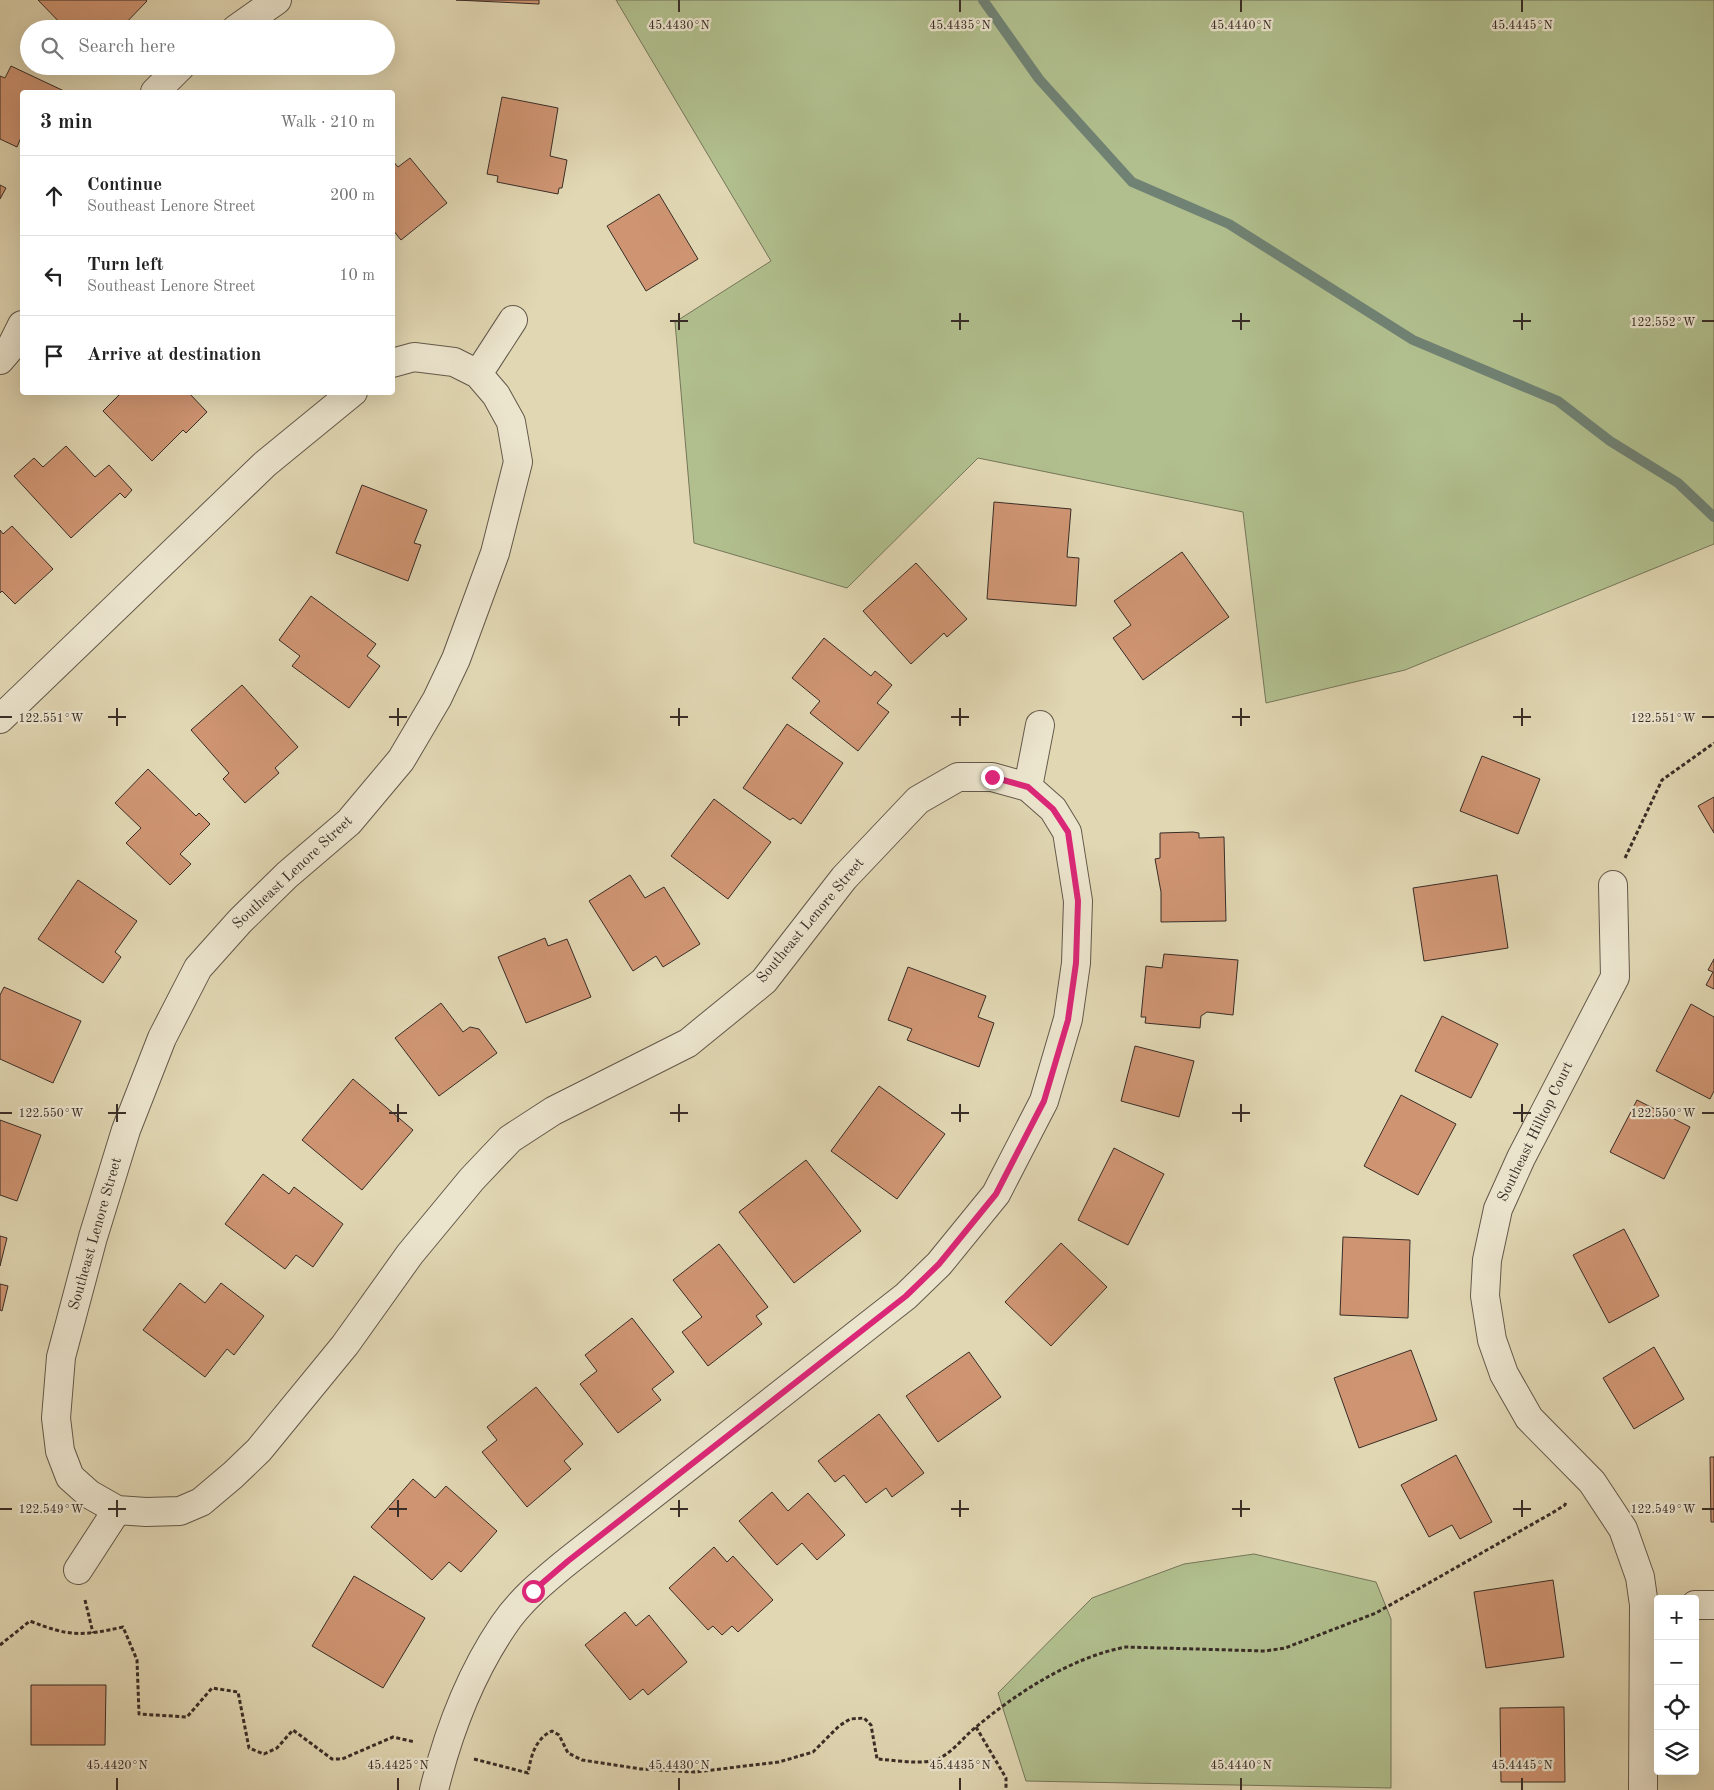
<!DOCTYPE html>
<html lang="en">
<head>
<meta charset="utf-8">
<style>
  :root { --surface:#fff; --page:#f2f2f2; --text:#222; --muted:#767676; --line:#e0e0e0 }
  body { margin:0; font-family:"Old Standard TT",serif; background:var(--page); color:var(--text) }
  .controls { position:absolute; right:15px; bottom:15px; display:grid; overflow:hidden; border-radius:5px; box-shadow:0 5px 20px #0002 }
  .controls button { width:45px; height:45px; display:grid; place-items:center; padding:0; border:0; border-bottom:1px solid var(--line); background:var(--surface); color:var(--text); font:25px sans-serif }
  .stop { position:absolute; width:15px; height:15px; margin:-11px; border:4px solid #db2777; border-radius:50%; background:#fff }
  .stop.end { background:#db2777; border-color:#fff; box-shadow:0 1px 5px #0008 }
  .list { margin:0; padding:0; list-style:none }
  h2 { display:flex; justify-content:space-between; align-items:center; height:65px; margin:0; padding:0 20px; font-size:21px }
  h2 small { font-size:16px; font-weight:400; color:var(--muted) }
  .list li { display:grid; grid-template-columns:32px 1fr auto; gap:15px; align-items:center; box-sizing:border-box; height:80px; padding:0 20px; border-top:1px solid var(--line) }
  .list b { display:block; font-size:19px; white-space:nowrap }
  .list p { margin:0; font-size:16px; white-space:nowrap; color:var(--muted) }
  .list em { font-size:16px; font-style:normal; color:var(--muted) }
  .icon { flex:none; width:28px; height:28px; fill:none; stroke:currentColor; stroke-width:2; stroke-linecap:round; stroke-linejoin:round }
  .map { position:relative; flex:none; width:1714px; height:1790px; overflow:hidden }
  .search { position:absolute; background:var(--surface); box-shadow:0 5px 20px #0002; left:20px; top:20px; width:375px; height:55px; display:flex; align-items:center; gap:12px; box-sizing:border-box; padding:0 18px; border-radius:28px; color:var(--muted); font-size:19px }
  .panel { position:absolute; background:var(--surface); box-shadow:0 5px 20px #0002; left:20px; top:90px; width:375px; height:305px; border-radius:5px }
  .map>svg:first-child { display:block }
  .green { fill:#b1bf8e; stroke:#75765a }
  .lines { fill:none; stroke-linecap:round; stroke-linejoin:round }
  .stream { stroke:#708274; stroke-width:10 }
  .building { fill:#cf9573; stroke:#392d27 }
  .minor-casing { stroke:#63584a; stroke-width:30 }
  .path { stroke:#392d27; stroke-width:3; stroke-dasharray:4 2.5; stroke-linecap:butt }
  .minor { stroke:#ece5ce; stroke-width:28 }
  .route { stroke:#db2777; stroke-width:6 }
  .ticks { fill:none; stroke:#392d27; stroke-width:2 }
  .labels { text-anchor:middle; dominant-baseline:central; stroke-width:4.5; stroke-linejoin:round; paint-order:stroke }
  .street-label { font-size:15px; fill:#392d27; stroke:#ece5ce }
  .ticks-label { font-size:12px; text-anchor:middle; fill:#392d27; stroke:#ece5ce; stroke-width:4.5; stroke-linejoin:round; paint-order:stroke }
</style>
</head>
<body>
<div class="map">
<svg width="1714" height="1790" viewBox="0 0 1714 1790">
  <rect width="100%" height="100%" fill="#e1d7b3"/>
  <filter id="stains"><feTurbulence type="fractalNoise" baseFrequency=".004" numOctaves="4"/><feColorMatrix values="0 0 0 0 .2 0 0 0 0 .09 0 0 0 0 .02 0 0 0 .5 -.17"/></filter>
  <radialGradient id="worn" r=".72"><stop offset=".6" stop-color="#630" stop-opacity="0"/><stop offset="1" stop-color="#630" stop-opacity=".3"/></radialGradient>
  <!-- green -->
  <path class="green" d="M616 0H1714V544L1405 670 1266 703 1243 512 978 458 847 588 694 543 675 322 771 261Z
    M1254 1554 1376 1582 1391 1619V1788L1026 1781 998 1693 1092 1598 1184 1564Z"/>
  <g class="lines">
    <!-- stream -->
    <path class="stream" d="M983 0 1039 79 1132 182 1229 224 1413 340 1558 401 1610 441 1678 483 1714 517"/>
  </g>
  <!-- building -->
  <path class="building" d="M38 0H146L147 1 120 29H66Z
    M456 0H539V4Z
    M11 66 64 91 22 92V135L17 147 0 139V76L5 78Z
    M502 97 558 108 550 156 567 160 562 188H559L558 194 497 182 498 176 487 174Z
    M410 158 447 203 401 240 392 229V160L398 167Z
    M0 185 6 188 0 199Z
    M659 194 698 259 646 291 607 226Z
    M122 392H188L207 412 186 433 183 430 152 461 103 411Z
    M66 446 95 477 109 465 132 490 125 498 120 493 71 538 14 476 34 458 43 467Z
    M362 485 427 510 414 543 421 545 408 581 336 553Z
    M994 502 1071 509 1067 557 1079 558 1076 606 987 599Z
    M12 526 53 569 15 604 2 591 0 593V530L3 534Z
    M1182 552 1229 617 1143 680 1113 638 1131 625 1114 601Z
    M916 563 967 619 947 637 944 633 911 664 863 611Z
    M311 596 376 644 367 656 380 666 349 708 292 666 300 656 279 640Z
    M824 638 871 676 875 671 892 685 877 703 889 712 858 751 810 713 820 701 792 678Z
    M242 685 298 747 275 768 279 773 245 803 223 779 229 773 191 730Z
    M787 724 843 763 801 824 793 818 790 820 743 788Z
    M1482 756 1540 779 1518 834 1460 811Z
    M148 769 196 816 199 813 210 824 180 854 191 864 170 885 126 843 141 828 115 803Z
    M1714 797V833L1698 806Z
    M714 799 771 842 728 899 671 856Z
    M1193 832 1199 833V838L1224 837 1226 921 1161 922V892L1155 859 1160 858V833Z
    M630 875 645 898 664 887 700 944 663 967 656 956 633 971 589 901Z
    M1497 875 1508 948 1424 961 1413 888Z
    M78 880 137 921 115 952 121 957 103 983 38 939Z
    M545 938 548 946 567 939 591 997 526 1023 498 957Z
    M1164 954 1238 960 1233 1015 1207 1012 1201 1016 1200 1028 1145 1023 1146 1017H1141L1146 966 1162 968Z
    M1714 959V989L1706 985 1713 972 1708 970Z
    M908 967 986 996 978 1017 994 1023 979 1067 907 1040 912 1029 888 1020Z
    M4 987 81 1021 53 1083 0 1059V995Z
    M441 1003 463 1032 470 1027 479 1029 497 1053 439 1096 395 1038Z
    M1691 1004 1714 1017V1091L1710 1099 1656 1071Z
    M1442 1016 1498 1044 1471 1098 1415 1071Z
    M1135 1046 1194 1061 1179 1117 1121 1101Z
    M353 1079 413 1130 362 1190 302 1140Z
    M879 1086 945 1134 897 1199 831 1151Z
    M1401 1095 1456 1124 1418 1195 1364 1166Z
    M1637 1100 1690 1127 1664 1179 1610 1152Z
    M0 1120 41 1135 17 1201 0 1195Z
    M1114 1148 1164 1174 1128 1245 1078 1220Z
    M806 1160 861 1231 794 1283 739 1212Z
    M263 1174 289 1194 294 1187 343 1224 313 1267 296 1255 285 1269 225 1224Z
    M1624 1229 1659 1296 1609 1323 1573 1255Z
    M0 1236 7 1238 0 1266Z
    M1343 1237 1410 1240 1408 1318 1340 1315Z
    M1061 1243 1107 1287 1051 1346 1005 1302Z
    M719 1244 768 1307 756 1316 762 1324 708 1366 682 1332 702 1317 673 1280Z
    M180 1283 205 1303 221 1283 264 1316 234 1355 227 1349 205 1377 143 1330Z
    M0 1284 8 1286 2 1311 0 1310Z
    M632 1318 674 1372 652 1389 661 1400 618 1433 580 1384 597 1371 585 1355Z
    M1654 1347 1684 1399 1634 1429 1603 1378Z
    M1411 1350 1437 1420 1359 1448 1334 1378Z
    M969 1352 1001 1397 938 1442 906 1396Z
    M536 1387 583 1444 564 1461 571 1469 527 1507 482 1452 497 1440 487 1427Z
    M879 1414 924 1473 892 1497 886 1488 866 1503 844 1475 835 1482 818 1461Z
    M1456 1455 1492 1522 1460 1539 1452 1525 1429 1537 1401 1485Z
    M1710 1457H1714V1522H1711Z
    M413 1479 435 1498 446 1486 497 1531 461 1572 449 1562 432 1580 371 1527Z
    M772 1492 788 1511 808 1493 845 1535 817 1560 802 1543 777 1565 739 1521Z
    M714 1547 727 1562 733 1556 773 1600 738 1632 732 1626 722 1635 713 1626 708 1630 669 1588Z
    M354 1576 425 1618 383 1688 312 1646Z
    M1553 1580 1564 1657 1486 1668 1474 1592Z
    M625 1612 636 1626 649 1615 687 1662 648 1695 643 1689 630 1700 585 1645Z
    M31 1685H106L105 1745H31Z
    M1564 1707 1565 1782H1501L1500 1708Z"/>
  <g class="lines">
    <defs>
      <path id="minor" d="M236 29 277 0
        M155 92 181 66
        M0 360 11 347 22 325
        M392 363 414 357 454 362 478 374 496 395 511 422 518 462 495 553 456 659 437 699 401 760 349 822 287 875 240 921 198 968 162 1038 126 1130 93 1237 61 1357 56 1418 60 1451 70 1477 89 1494 117 1510 146 1512 180 1511 201 1502 233 1475 259 1450 345 1345 410 1254 472 1179 510 1139 553 1111 688 1043 764 981 844 878 918 800 958 777H992L1028 787 1053 809 1067 832 1078 901 1076 963 1068 1019 1044 1101 996 1194 939 1264 906 1296 568 1561C545 1580 520 1600 503 1626 470 1675 448 1733 434 1790
        M478 374 513 320
        M0 719 265 464 353 392
        M1028 787 1040 725
        M1613 885 1615 977 1521 1158 1498 1209 1487 1260 1485 1296 1492 1340 1504 1374 1529 1418 1592 1482 1623 1529 1640 1577 1644 1605 1643 1790
        M78 1570 117 1510
        M1695 1605H1714"/>
    </defs>
    <!-- minor casing -->
    <use href="#minor" class="minor-casing"/>
    <!-- path -->
    <path class="path" d="M1625 858 1662 780 1714 743
      M85 1600 93 1633
      M0 1645 30 1621C70 1637 82 1636 123 1627L137 1660 139 1714 187 1717 212 1688 238 1692 249 1748 264 1754 277 1748 293 1730 332 1759H342L393 1737 415 1742
      M976 1727 1006 1778V1790
      M474 1759 528 1773C531 1756 535 1739 552 1731L559 1735 568 1753 582 1760 641 1769 695 1772 779 1762 813 1752 839 1726 850 1719 864 1718 871 1725 877 1759C894 1760 914 1764 931 1761 949 1758 963 1737 976 1727 1018 1692 1072 1657 1126 1647L1265 1651 1285 1648 1376 1613 1552 1513 1565 1505 1566 1501"/>
    <!-- minor -->
    <use href="#minor" class="minor"/>
  </g>
  <g class="lines">
    <!-- route -->
    <path class="route" d="M533 1591 568 1561 906 1296 939 1264 996 1194 1044 1101 1068 1020 1076 963 1078 901 1068 832 1053 809 1028 787 992 777"/>
  </g>
  <!-- ticks -->
  <path class="ticks" d="M679 0V12M960 0V12M1241 0V12M1522 0V12M679 313V330M960 313V330M1241 313V330M1522 313V330M670 321H688M951 321H969M1232 321H1250M1513 321H1531M1702 321H1714M117 708V726M398 708V726M679 708V726M960 708V726M1241 708V726M1522 708V726M0 717H12M108 717H126M389 717H407M670 717H688M951 717H969M1232 717H1250M1513 717H1531M1702 717H1714M117 1104V1122M398 1104V1122M679 1104V1122M960 1104V1122M1241 1104V1122M1522 1104V1122M0 1113H12M108 1113H126M389 1113H407M670 1113H688M951 1113H969M1232 1113H1250M1513 1113H1531M1702 1113H1714M117 1500V1517M398 1500V1517M679 1500V1517M960 1500V1517M1241 1500V1517M1522 1500V1517M0 1509H12M108 1509H126M389 1509H407M670 1509H688M951 1509H969M1232 1509H1250M1513 1509H1531M1702 1509H1714M117 1778V1790M398 1778V1790M679 1778V1790M960 1778V1790M1241 1778V1790M1522 1778V1790"/>
  <g class="labels">
    <!-- street labels -->
    <g class="street-label">
      <text transform="translate(293 873) rotate(-43)">Southeast Lenore Street</text>
      <text transform="translate(811 921) rotate(-50)">Southeast Lenore Street</text>
      <text transform="translate(1536 1132) rotate(-64)">Southeast Hilltop Court</text>
      <text transform="translate(96 1234) rotate(-74)">Southeast Lenore Street</text>
    </g>
  </g>
  <g class="ticks-label">
    <text x="679" y="29">45.4430°N</text>
    <text x="960" y="29">45.4435°N</text>
    <text x="1241" y="29">45.4440°N</text>
    <text x="1522" y="29">45.4445°N</text>
    <text x="1663" y="326">122.552°W</text>
    <text x="1663" y="722">122.551°W</text>
    <text x="51" y="722">122.551°W</text>
    <text x="1663" y="1117">122.550°W</text>
    <text x="51" y="1117">122.550°W</text>
    <text x="51" y="1513">122.549°W</text>
    <text x="1663" y="1513">122.549°W</text>
    <text x="117" y="1769">45.4420°N</text>
    <text x="398" y="1769">45.4425°N</text>
    <text x="679" y="1769">45.4430°N</text>
    <text x="960" y="1769">45.4435°N</text>
    <text x="1241" y="1769">45.4440°N</text>
    <text x="1522" y="1769">45.4445°N</text>
  </g>
  <rect width="100%" height="100%" filter="url(#stains)"/>
  <rect width="100%" height="100%" fill="url(#worn)"/>
</svg>
<div class="controls">
<button>+</button>
<button>−</button>
<button><svg class="icon" aria-label="locate" viewBox="0 0 24 24"><circle cx="12" cy="12" r="6"/><path d="M12 2v4M12 18v4M2 12h4M18 12h4"/></svg></button>
<button><svg class="icon" aria-label="layers" viewBox="0 0 24 24"><path d="M12 4l9 5-9 5-9-5zM3 14l9 5 9-5"/></svg></button>
</div>
<div class="stop" style="left:533px;top:1591px"></div>
<div class="stop end" style="left:992px;top:777px"></div>
<div class="search"><svg class="icon" aria-label="search" viewBox="0 0 24 24"><circle cx="10" cy="10" r="6"/><path d="M15 15l6 6"/></svg>Search here</div>
<section class="panel">
<h2>3 min<small>Walk · 210 m</small></h2>
<ul class="list">
<li><svg class="icon" aria-label="ahead" viewBox="0 0 24 24"><path d="M12 20V5M6 11l6-6 6 6"/></svg><div><b>Continue</b><p>Southeast Lenore Street</p></div><em>200 m</em></li>
<li><svg class="icon" aria-label="left" viewBox="0 0 24 24"><path d="M17 20v-9H6M10 6l-5 5 5 5"/></svg><div><b>Turn left</b><p>Southeast Lenore Street</p></div><em>10 m</em></li>
<li><svg class="icon" aria-label="arrive" viewBox="0 0 24 24"><path d="M6 21V4h12l-3 4 3 4H6"/></svg><div><b>Arrive at destination</b></div></li>
</ul>
</section>
</div>
</body>
</html>
